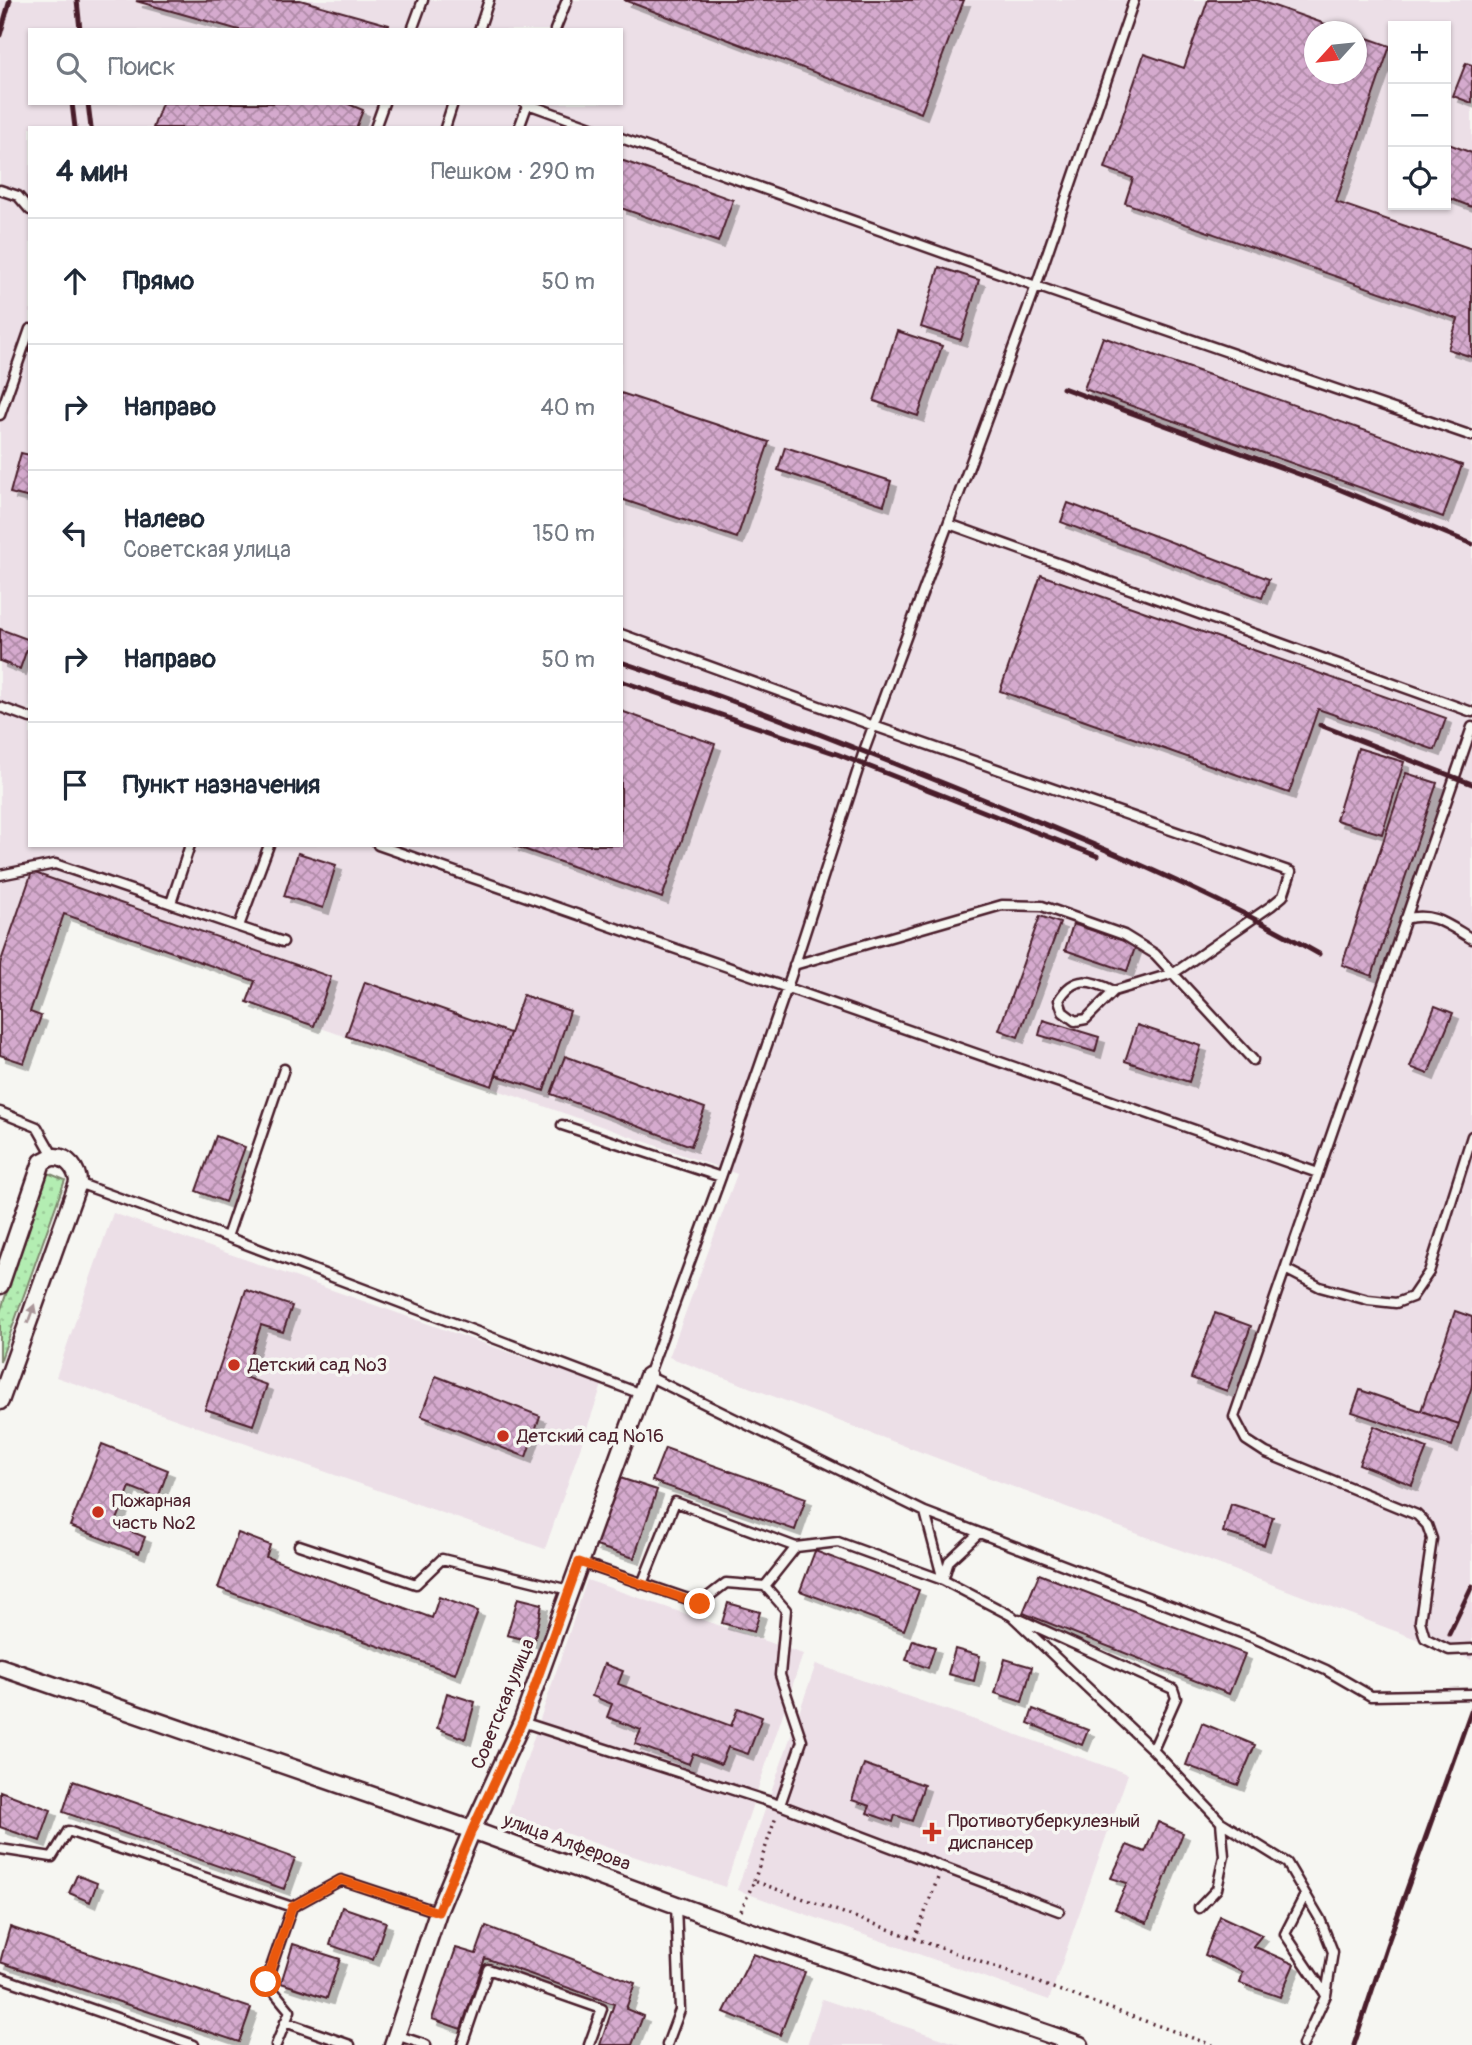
<!DOCTYPE html>
<html lang="ru">
<head>
<meta charset="utf-8">
<style>
  :root { --surface:#fff; --page:#f2f2f3; --text:#1f2937; --muted:#747a83; --line:#e0e1e3 }
  body { margin:0; font-family:Pangolin,sans-serif; background:var(--page); color:var(--text) }
  .controls { position:absolute; right:21px; top:21px; display:grid; overflow:hidden; border-radius:0px; box-shadow:0 2px 5px #0004 }
  .controls button { width:63px; height:63px; display:grid; place-items:center; padding:0; border:0; border-bottom:2px solid var(--line); background:var(--surface); color:var(--text); font:35px sans-serif }
  .compass { position:absolute; left:1304px; top:21px; width:63px; height:63px; border-radius:50%; background:var(--surface); box-shadow:0 2px 5px #0004; rotate:243deg }
  .stop { position:absolute; width:21px; height:21px; margin:-16px; border:5px solid #ea580c; border-radius:50%; background:#fff }
  .stop.end { background:#ea580c; border-color:#fff; box-shadow:0 2px 7px #0008 }
  .list { margin:0; padding:0; list-style:none }
  h2 { display:flex; justify-content:space-between; align-items:center; height:91px; margin:0; padding:0 28px; font-size:30px }
  h2 small { font-size:23px; font-weight:400; color:var(--muted) }
  .list li { display:grid; grid-template-columns:46px 1fr auto; gap:21px; align-items:center; box-sizing:border-box; height:126px; padding:0 28px; border-top:2px solid var(--line) }
  .list b { display:block; font-size:26px; white-space:nowrap }
  .list p { margin:0; font-size:23px; white-space:nowrap; color:var(--muted) }
  .list em { font-size:23px; font-style:normal; color:var(--muted) }
  .icon { flex:none; width:38px; height:38px; fill:none; stroke:currentColor; stroke-width:2; stroke-linecap:round; stroke-linejoin:round }
  .map { position:relative; flex:none; width:1472px; height:2045px; overflow:hidden }
  .search { position:absolute; background:var(--surface); box-shadow:0 2px 5px #0004; left:28px; top:28px; width:595px; height:77px; display:flex; align-items:center; gap:18px; box-sizing:border-box; padding:0 24px; border-radius:0px; color:var(--muted); font-size:26px }
  .panel { position:absolute; background:var(--surface); box-shadow:0 2px 5px #0004; left:28px; top:126px; width:595px; height:721px; border-radius:0px }
  .map>svg:first-child { display:block }
  .built { fill:#ecdfe7; fill-rule:evenodd }
  .grass { fill:url(#grass-dots); stroke:#7e866e; stroke-width:2 }
  .building { fill:url(#building-cross-hatch); stroke:#4a1f2b; stroke-width:2; filter:url(#shadow) }
  .lines { fill:none; stroke-linecap:round; stroke-linejoin:round }
  .service-casing { stroke:#4a1f2b; stroke-width:13 }
  .minor-casing { stroke:#4a1f2b; stroke-width:21 }
  .path { stroke:#4a1f2b; stroke-width:3.5; stroke-dasharray:2 5; stroke-linecap:butt }
  .service { stroke:#f6f6f2; stroke-width:8 }
  .minor { stroke:#f6f6f2; stroke-width:16 }
  .rail { stroke:#4a1f2b; stroke-width:5 }
  .oneway { fill:#a99598 }
  .route { stroke:#ea580c; stroke-width:9 }
  .poi-dot { fill:#c8321e; stroke:#f6f6f2; stroke-width:2.5 }
  .labels { text-anchor:middle; dominant-baseline:central; stroke-width:7; stroke-linejoin:round; paint-order:stroke }
  .poi-label { font-size:19px; fill:#4a1f2b; stroke:#f6f6f2; text-anchor:start }
  .street-label { font-size:19px; fill:#4a1f2b; stroke:#f6f6f2 }
</style>
</head>
<body>
<div class="map">
<svg width="1472" height="2045" viewBox="0 0 1472 2045">
  <defs>
    <pattern id="grass-dots" width="8" height="8" patternUnits="userSpaceOnUse" patternTransform="scale(1.75)"><rect width="8" height="8" fill="#b3edb2"/><path d="M2 2h.1M6 6h.1" fill="none" stroke="#9bcb99" stroke-width="1.8" stroke-linecap="round"/></pattern>
    <pattern id="building-cross-hatch" width="8" height="8" patternUnits="userSpaceOnUse" patternTransform="scale(1.75)"><rect width="8" height="8" fill="#d5aace"/><path d="M0 0l8 8M0 8l8-8" fill="none" stroke="#af8aa7"/></pattern>
    <filter id="shadow"><feDropShadow dx="6" dy="6" stdDeviation="0" flood-color="#0004"/></filter>
  </defs>
  <rect width="100%" height="100%" fill="#f6f6f2"/>
  <filter id="ink" filterUnits="userSpaceOnUse"><feTurbulence type="fractalNoise" baseFrequency=".0143" numOctaves="2"/><feDisplacementMap in="SourceGraphic" scale="14" xChannelSelector="R" yChannelSelector="G"/><feConvolveMatrix kernelMatrix="1 2 1 2 8 2 1 2 1" color-interpolation-filters="sRGB"/></filter>
  <g filter="url(#ink)">
    <!-- built -->
    <path class="built" d="M0 0H1472V1660L669 1357 737 1174 247 1002 254 981 64 915 30 1011 41 1016 24 1063 0 1055ZM1393 26H1446V205H1393ZM30 30H621V103H30ZM1314 32H1356V74H1314ZM30 128H621V845H30Z
      M113 1213 602 1385 545 1549 56 1377Z
      M587 1580 803 1654 725 1887 508 1814Z
      M816 1664 1128 1774 1049 2000 737 1890Z
      M822 1999 961 2045H807Z"/>
    <!-- grass -->
    <path class="grass" d="M48 1173 65 1180 0 1362V1312Z"/>
    <!-- building -->
    <path class="building" d="M300 0 389 25 388 30H239L136 1Z
      M624 0H964L921 113Z
      M1208 0H1257L1348 32H1314V74H1356V34L1390 46 1336 202 1472 249V357L1448 349 1458 319 1125 203 1133 178 1105 168 1144 54 1184 68Z
      M1466 63 1472 65V103L1453 96Z
      M162 103H346L363 110 356 128H153Z
      M1446 143 1472 153V207L1446 197Z
      M621 160 733 200 718 242 621 208Z
      M939 267 979 280 961 340 921 327Z
      M897 331 942 346 918 416 874 401Z
      M1103 337 1462 465 1443 517 1084 389Z
      M621 393 769 442 737 538 621 499Z
      M785 447 891 481 884 505 778 470Z
      M21 453 30 455V498L10 493Z
      M1068 503 1269 579 1262 598 1061 522Z
      M1041 575 1446 718 1435 750 1318 709 1289 793 1000 691Z
      M0 629 30 640 20 669 0 661Z
      M621 711 715 744 662 898 512 845H621Z
      M1358 748 1404 762 1382 834 1336 820Z
      M1406 773 1437 783 1372 976 1342 965Z
      M298 853 336 865 323 908 284 896Z
      M32 872 331 977 314 1026 247 1002 255 981 64 914 30 1012 41 1016 24 1063 0 1055V964Z
      M1040 916 1060 923 1018 1037 999 1030Z
      M1073 924 1136 945 1127 971 1065 950Z
      M365 982 510 1033 492 1086 346 1036Z
      M523 995 570 1011 544 1091 496 1075Z
      M1435 1006 1453 1013 1428 1074 1410 1067Z
      M1043 1020 1099 1037 1095 1052 1039 1035Z
      M1137 1025 1201 1046 1189 1082 1125 1061Z
      M565 1056 705 1108 691 1146 551 1094Z
      M216 1136 245 1147 225 1202 196 1191Z
      M246 1290 292 1306 283 1332 261 1325 244 1377 267 1385 253 1425 205 1409Z
      M1455 1311 1472 1317V1386L1459 1424 1421 1411Z
      M1215 1313 1251 1326 1227 1391 1191 1378Z
      M436 1376 540 1416 526 1457 421 1416Z
      M1360 1390 1459 1424 1452 1446 1352 1412Z
      M1374 1426 1427 1448 1412 1485 1359 1464Z
      M102 1444 168 1470 158 1498 130 1487 115 1525 145 1537 139 1553 70 1526Z
      M665 1448 806 1498 795 1530 652 1481Z
      M617 1477 657 1490 634 1558 593 1545Z
      M1231 1504 1273 1517 1264 1545 1223 1532Z
      M238 1533 270 1545 266 1557 432 1618 439 1597 478 1611 455 1674 218 1588Z
      M815 1551 919 1590 904 1630 800 1591Z
      M1039 1574 1245 1654 1229 1694 1023 1613Z
      M518 1598 542 1604 534 1642 507 1635Z
      M728 1603 760 1612 754 1632 722 1623Z
      M913 1640 935 1647 928 1668 906 1660Z
      M955 1649 980 1656 974 1681 948 1674Z
      M1005 1659 1032 1667 1022 1702 995 1693Z
      M604 1664 623 1671 618 1684 731 1726 738 1708 762 1717 748 1754 728 1747 721 1764 693 1753 689 1764 635 1744 641 1730 607 1717 612 1704 592 1696Z
      M447 1693 475 1702 465 1739 437 1728Z
      M1033 1709 1088 1730 1082 1745 1028 1723Z
      M1202 1723 1255 1745 1238 1785 1186 1765Z
      M864 1764 924 1785 912 1821 895 1815 893 1822 867 1813 870 1806 852 1800Z
      M73 1781 295 1858 284 1889 63 1812Z
      M0 1791 51 1810 40 1841 0 1827Z
      M1158 1822 1183 1833 1147 1923 1115 1909 1127 1883 1111 1878 1127 1845 1145 1852Z
      M77 1875 97 1883 90 1902 69 1893Z
      M342 1907 386 1922 373 1960 330 1945Z
      M1220 1916 1262 1935 1253 1946 1294 1964 1280 1997 1240 1983 1243 1972 1205 1955Z
      M486 1926 635 1983 626 2009 643 2016 632 2045H600L614 2004 485 1958 461 2029 432 2019 456 1948 476 1954Z
      M10 1927 251 2008 239 2042 0 1962Z
      M293 1944 340 1959 327 1998 281 1983Z
      M753 1954 805 1972 780 2035 724 2012Z"/>
    <g class="lines">
      <defs>
        <path id="service" d="M1134 0 1036 286 864 751 791 976 721 1177 648 1376 925 1512 1254 1638 1326 1670 1371 1696 1472 1694
          M412 30 423 0
          M479 30 489 0
          M555 30 567 0
          M525 103 594 128
          M375 128 384 103
          M445 128 453 103
          M519 128 528 103
          M621 138 1036 286 1472 436
          M0 190 18 196 30 210
          M0 415 30 329
          M949 524 1472 712
          M621 634 874 726 1291 872 1283 896 1271 906 1174 973 1114 991 1086 1019 1075 1021 1063 1012 1059 1000C1074 974 1091 980 1114 991
          M0 707 30 718
          M1472 727 1234 1417 1246 1440 1266 1453 1417 1515 1427 1525 1432 1539 1420 1621 1425 1638 1449 1650 1472 1649
          M378 845 1318 1173
          M0 875 55 864 283 942
          M171 903 190 845
          M1405 919C1433 911 1448 925 1472 939
          M239 926 269 845
          M794 965 1002 905 1042 906 1124 935 1155 954 1253 1060
          M284 1069 227 1237 641 1394
          M0 1112 37 1127 54 1157
          M562 1125 721 1177
          M78 1183 227 1237
          M1285 1269 1320 1287 1368 1300 1396 1303 1412 1297 1429 1272 1472 1136
          M925 1512 943 1580 1012 1616 1153 1750 1221 1822 1224 1856 1217 1889 1199 1908
          M299 1545 416 1584 442 1559 569 1590
          M579 1562 700 1603 726 1583 765 1586 796 1547
          M642 1584 675 1502 796 1547 838 1542 943 1580 949 1561 979 1533
          M765 1586 786 1610 780 1675 802 1741 780 1805
          M1019 1619 1173 1689 1176 1698 1153 1750
          M522 1722 780 1805 1059 1911
          M1221 1822 1287 1863 1320 1919 1333 1952 1326 1995 1303 2045
          M0 1849 52 1857 68 1831 292 1907
          M1305 1895 1285 1934 1326 1995
          M0 1977 194 2045
          M285 2022 350 2045
          M396 2035 426 2045
          M276 2045 290 2011 266 1982 292 1907 341 1880 438 1912
          M462 2045 488 1969 602 2009 589 2045
          M667 2045 680 2010 676 1905"/>
        <path id="minor" d="M0 1285 42 1162C46 1160 50 1157 54 1157 68 1156 78 1171 78 1183L0 1401
          M0 1667 472 1830 734 1926 1080 2045
          M393 2045 438 1912 472 1830 522 1722 648 1376"/>
      </defs>
      <!-- service casing -->
      <use href="#service" class="service-casing"/>
      <!-- minor casing -->
      <use href="#minor" class="minor-casing"/>
      <!-- path -->
      <path class="path" d="M754 1881 776 1817
        M741 1911 754 1881 1212 2045
        M915 1939 939 1875"/>
      <!-- service -->
      <use href="#service" class="service"/>
      <!-- minor -->
      <use href="#minor" class="minor"/>
      <!-- rail -->
      <path class="rail" d="M77 0 80 30
        M0 35 10 0
        M72 103 75 128
        M88 103 91 128
        M1063 388 1329 485 1472 544
        M621 662C738 701 853 747 968 793 1087 841 1208 890 1319 954
        M621 681 837 754 1097 856
        M1320 725 1472 784
        M1449 1634 1472 1586
        M1354 2045 1387 1945 1472 1708"/>
    </g>
    <!-- one-way arrows -->
    <defs><path id="oneway-solid" d="M-6-.8H1V-3.2L6.5 0L1 3.2V.8H-6Z" transform="scale(1.75)"/></defs>
    <use class="oneway" href="#oneway-solid" transform="translate(31 1314) rotate(-70)"/>
  </g>
  <g class="lines" filter="url(#ink)">
    <!-- route -->
    <path class="route" d="M266 1982 292 1907 341 1880 438 1912 472 1830 522 1722 579 1562 700 1604"/>
  </g>
  <!-- markers -->
  <g class="poi-dot">
    <circle cx="234" cy="1365" r="7"/>
    <circle cx="503" cy="1436" r="7"/>
    <circle cx="98" cy="1512" r="7"/>
    <path d="M928.5 1821.5h7v7h7v7h-7v7h-7v-7h-7v-7h7z"/>
  </g>
  <g class="labels">
    <!-- poi labels -->
    <g class="poi-label">
      <text x="248" y="1365">Детский сад №3</text>
      <text x="517" y="1436">Детский сад №16</text>
      <text x="112" y="1501">Пожарная<tspan x="112" dy="22">часть №2</tspan></text>
      <text x="948" y="1821">Противотуберкулезный<tspan x="948" dy="22">диспансер</tspan></text>
    </g>
    <!-- street labels -->
    <g class="street-label">
      <text transform="translate(503 1704) rotate(-68)">Советская улица</text>
      <text transform="translate(567 1842) rotate(20)">улица Алферова</text>
    </g>
  </g>
</svg>
<div class="controls">
<button>+</button>
<button>−</button>
<button><svg class="icon" aria-label="locate" viewBox="0 0 24 24"><circle cx="12" cy="12" r="6"/><path d="M12 2v4M12 18v4M2 12h4M18 12h4"/></svg></button>
</div>
<svg class="compass" viewBox="-18 -18 36 36"><path d="M0-13l5 13h-10z" fill="#e53935"/><path d="M0 13l5-13h-10z" fill="#747a83"/></svg>
<div class="stop" style="left:266px;top:1982px"></div>
<div class="stop end" style="left:700px;top:1604px"></div>
<div class="search"><svg class="icon" aria-label="search" viewBox="0 0 24 24"><circle cx="10" cy="10" r="6"/><path d="M15 15l6 6"/></svg>Поиск</div>
<section class="panel">
<h2>4 мин<small>Пешком · 290 m</small></h2>
<ul class="list">
<li><svg class="icon" aria-label="ahead" viewBox="0 0 24 24"><path d="M12 20V5M6 11l6-6 6 6"/></svg><div><b>Прямо</b></div><em>50 m</em></li>
<li><svg class="icon" aria-label="right" viewBox="0 0 24 24"><path d="M7 20v-9h11M14 6l5 5-5 5"/></svg><div><b>Направо</b></div><em>40 m</em></li>
<li><svg class="icon" aria-label="left" viewBox="0 0 24 24"><path d="M17 20v-9H6M10 6l-5 5 5 5"/></svg><div><b>Налево</b><p>Советская улица</p></div><em>150 m</em></li>
<li><svg class="icon" aria-label="right" viewBox="0 0 24 24"><path d="M7 20v-9h11M14 6l5 5-5 5"/></svg><div><b>Направо</b></div><em>50 m</em></li>
<li><svg class="icon" aria-label="arrive" viewBox="0 0 24 24"><path d="M6 21V4h12l-3 4 3 4H6"/></svg><div><b>Пункт назначения</b></div></li>
</ul>
</section>
</div>
</body>
</html>
